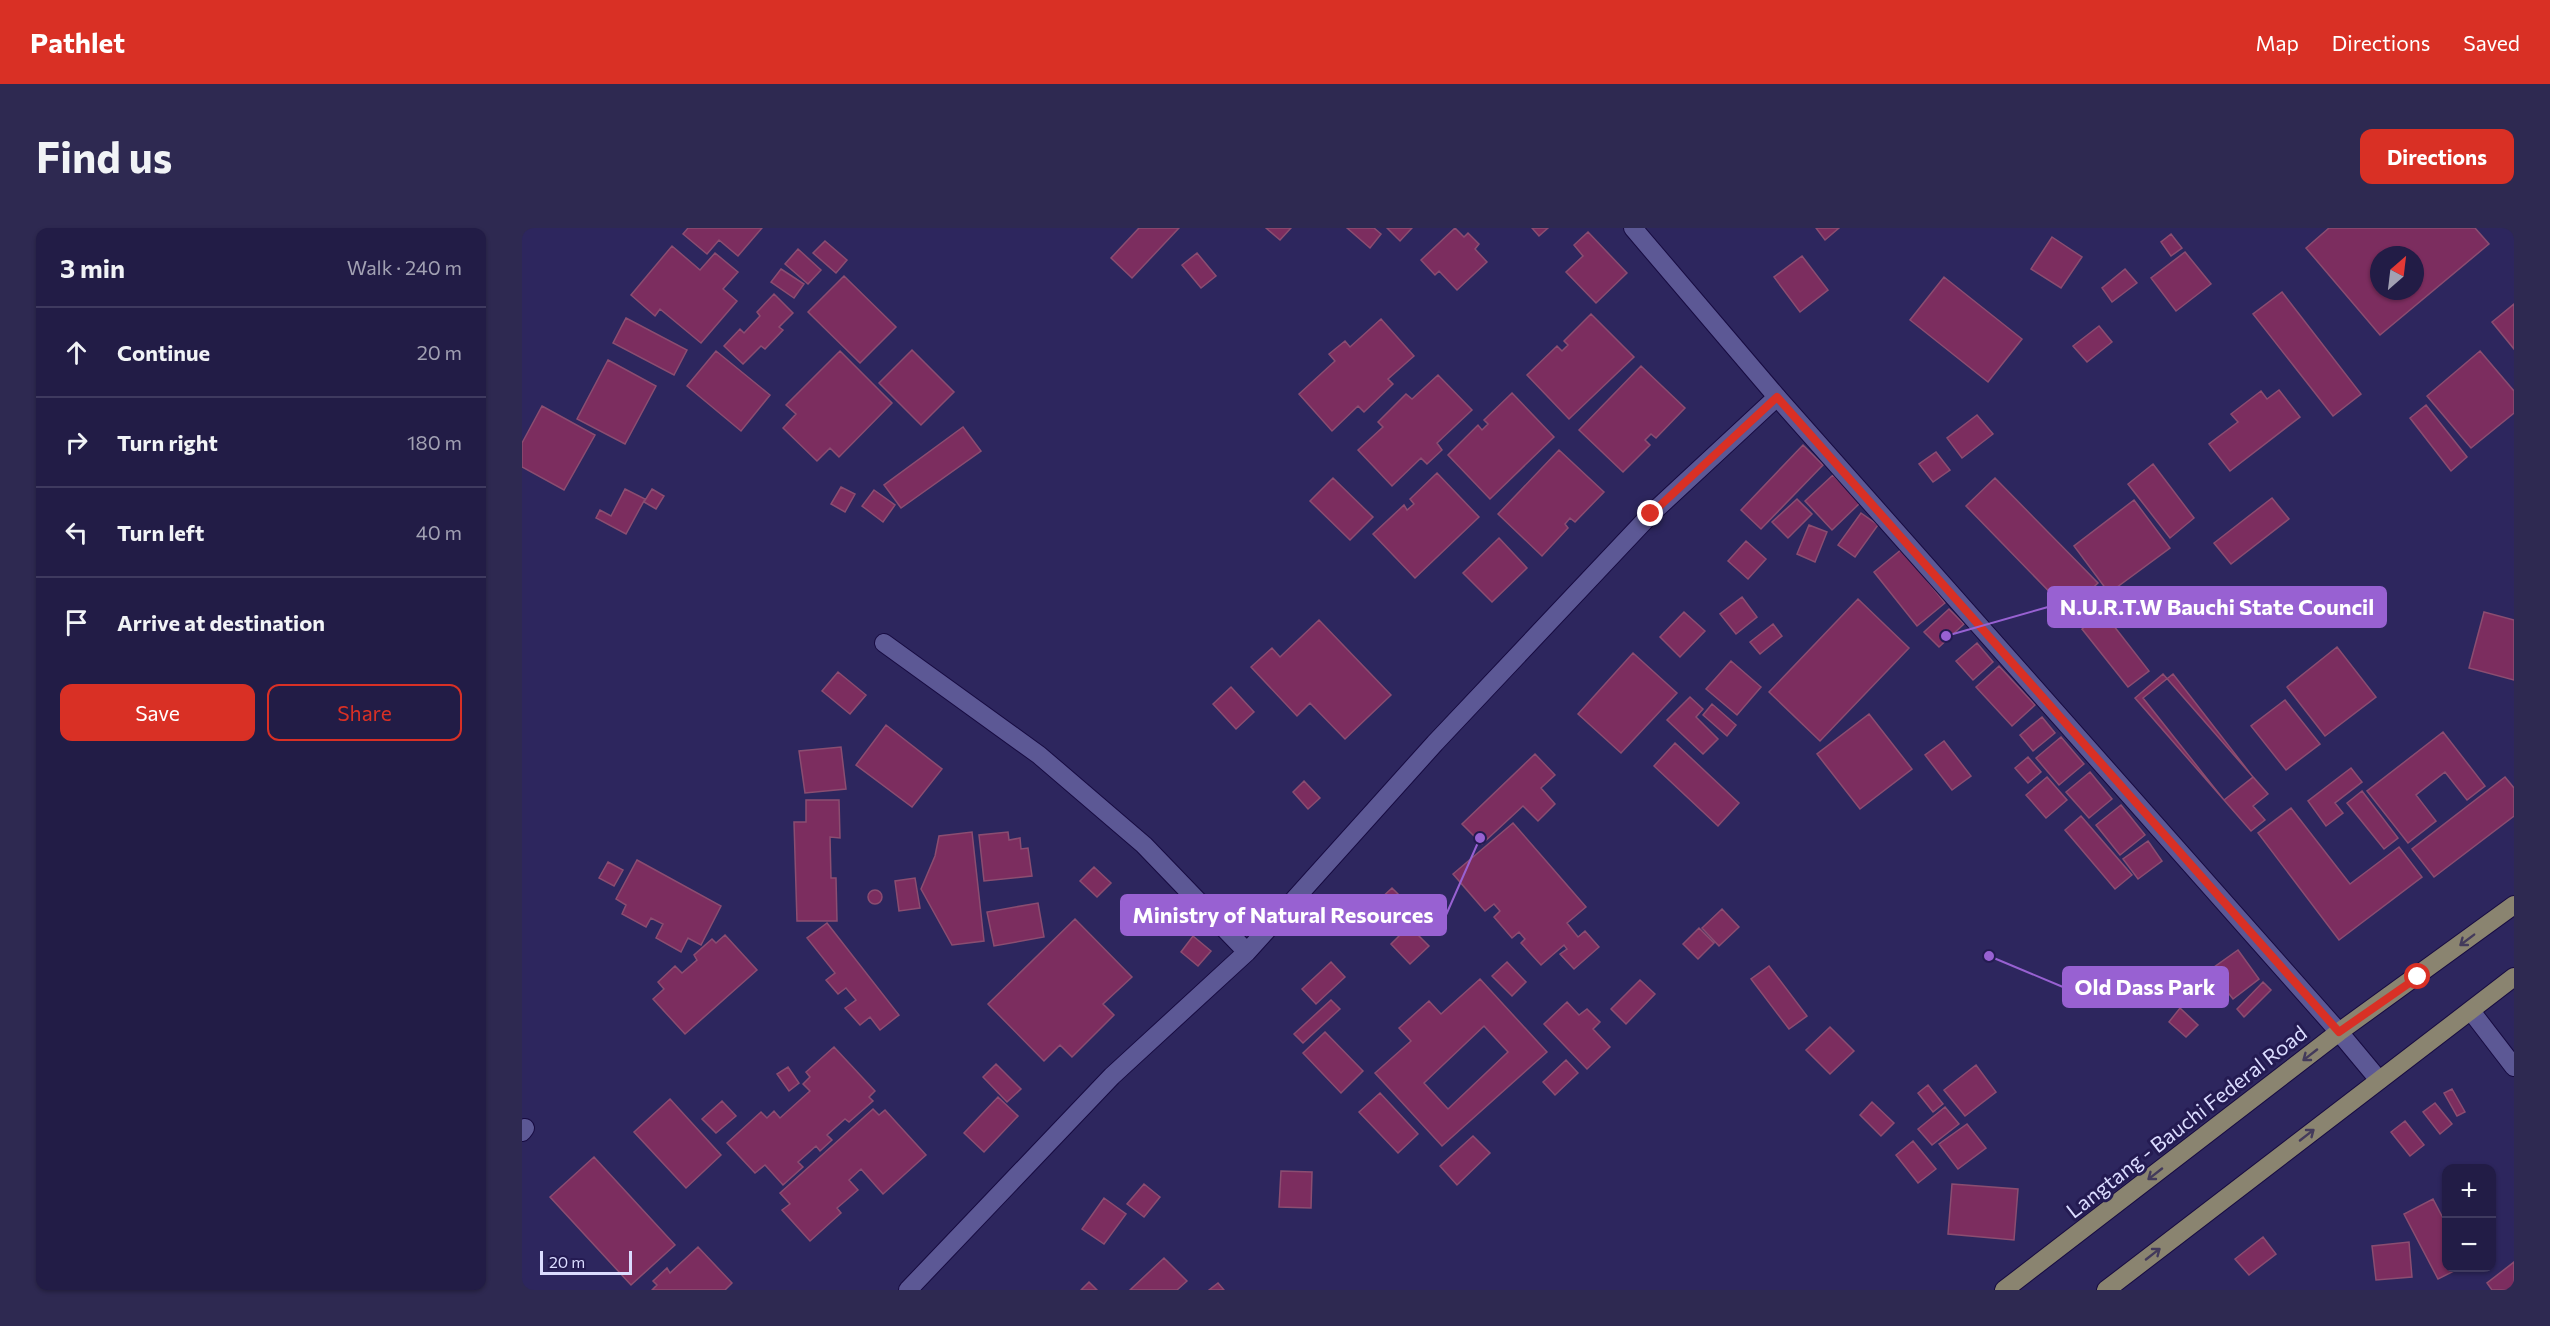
<!DOCTYPE html>
<html lang="en">
<head>
<meta charset="utf-8">
<style>
  :root { --surface:#221c46; --page:#2e2951; --text:#f1f3f6; --muted:#a2a1b3; --line:#3f3a5f; --accent:#d93025 }
  body { margin:0; font-family:Commissioner,sans-serif; background:var(--page); color:var(--text) }
  .controls { position:absolute; right:18px; bottom:18px; display:grid; overflow:hidden; border-radius:12px; box-shadow:0 2px 4px #0004 }
  .controls button { width:54px; height:54px; display:grid; place-items:center; padding:0; border:0; border-bottom:2px solid var(--line); background:var(--surface); color:var(--text); font:30px sans-serif }
  .compass { position:absolute; left:1848px; top:18px; width:54px; height:54px; border-radius:50%; background:var(--surface); box-shadow:0 2px 4px #0004; rotate:28deg }
  .scale { position:absolute; left:18px; bottom:15px; width:92px; box-sizing:border-box; padding-left:6px; border:3px solid #dbdcff; border-top:0; font-size:16px; line-height:21px; white-space:nowrap; color:#dbdcff; -webkit-text-stroke:4px #241b52; paint-order:stroke }
  .stop { position:absolute; width:18px; height:18px; margin:-14px; border:4px solid #d93025; border-radius:50%; background:#fff }
  .stop.end { background:#d93025; border-color:#fff; box-shadow:0 2px 6px #0008 }
  .list { margin:0; padding:0; list-style:none }
  h2 { display:flex; justify-content:space-between; align-items:center; height:78px; margin:0; padding:0 24px; font-size:26px }
  h2 small { font-size:20px; font-weight:400; color:var(--muted) }
  .list li { display:grid; grid-template-columns:39px 1fr auto; gap:18px; align-items:center; box-sizing:border-box; height:90px; padding:0 24px; border-top:2px solid var(--line) }
  .list b { display:block; font-size:22px; white-space:nowrap }
  .list em { font-size:20px; font-style:normal; color:var(--muted) }
  .actions { display:flex; gap:12px; padding:18px 24px }
  .actions a { flex:1; padding:14px 0; border:2px solid var(--accent); border-radius:12px; text-align:center; font-size:21px; color:var(--accent) }
  .actions .main { background:var(--accent); color:#fff }
  .icon { flex:none; width:33px; height:33px; fill:none; stroke:currentColor; stroke-width:2; stroke-linecap:round; stroke-linejoin:round }
  .map { position:relative; flex:none; width:1992px; height:1062px; overflow:hidden; border-radius:12px }
  header { display:flex; align-items:center; gap:36px; box-sizing:border-box; height:84px; padding:0 30px; background:var(--accent); color:#fff }
  header strong { font-size:28px }
  nav { display:flex; gap:33px; margin-inline-start:auto; font-size:21px }
  .intro { display:flex; align-items:center; justify-content:space-between; box-sizing:border-box; height:144px; padding:0 36px }
  h1 { margin:0; font-size:42px }
  .button { padding:15px 27px; border-radius:12px; background:var(--accent); color:#fff; font-size:21px; font-weight:700 }
  main { display:flex; gap:36px; padding:0 36px }
  aside { flex:1; background:var(--surface); border-radius:12px; box-shadow:0 2px 4px #0004 }
  .map>svg:first-child { display:block }
  .building { fill:#7c2d5f; stroke:#8b4d71; stroke-width:1.5; fill-rule:evenodd }
  .lines { fill:none; stroke-linecap:round; stroke-linejoin:round }
  .street-casing { stroke:#170b41; stroke-width:20 }
  .secondary-casing { stroke:#170b41; stroke-width:20 }
  .primary-casing { stroke:#170b41; stroke-width:20 }
  .street { stroke:#5c5895; stroke-width:18 }
  .secondary { stroke:#5c5895; stroke-width:18 }
  .primary { stroke:#8a8470; stroke-width:18 }
  .oneway { stroke:#433a5b }
  .route { stroke:#d93025; stroke-width:8 }
  .labels { text-anchor:middle; dominant-baseline:central; stroke-width:6; stroke-linejoin:round; paint-order:stroke }
  .street-label { font-size:21px; fill:#dbdcff; stroke:#241b52 }
  .leader { fill:none; stroke:#9861d2; stroke-width:2 }
  .callout-dot { fill:#9861d2; stroke:#241b52; stroke-width:2 }
  .callout { fill:#9861d2; stroke:#9861d2; stroke-width:2 }
  .callout-label { font-size:22px; text-anchor:middle; font-weight:bold; fill:#fff }
</style>
</head>
<body>
<header>
<strong>Pathlet</strong>
<nav><a>Map</a><a>Directions</a><a>Saved</a></nav>
</header>
<div class="intro"><h1>Find us</h1><a class="button">Directions</a></div>
<main>
<aside>
<h2>3 min<small>Walk · 240 m</small></h2>
<ul class="list">
<li><svg class="icon" aria-label="ahead" viewBox="0 0 24 24"><path d="M12 20V5M6 11l6-6 6 6"/></svg><div><b>Continue</b></div><em>20 m</em></li>
<li><svg class="icon" aria-label="right" viewBox="0 0 24 24"><path d="M7 20v-9h11M14 6l5 5-5 5"/></svg><div><b>Turn right</b></div><em>180 m</em></li>
<li><svg class="icon" aria-label="left" viewBox="0 0 24 24"><path d="M17 20v-9H6M10 6l-5 5 5 5"/></svg><div><b>Turn left</b></div><em>40 m</em></li>
<li><svg class="icon" aria-label="arrive" viewBox="0 0 24 24"><path d="M6 21V4h12l-3 4 3 4H6"/></svg><div><b>Arrive at destination</b></div></li>
</ul>
<div class="actions"><a class="main">Save</a><a>Share</a></div>
</aside>
<div class="map">
<svg width="1992" height="1062" viewBox="0 0 1992 1062">
  <rect width="100%" height="100%" fill="#2d265e"/>
  <!-- building -->
  <path class="building" d="M166 0H240L216 28 197 12 185 26 161 6Z
    M617 0H657L610 50 589 30Z
    M744 0H769L758 12Z
    M825 0H852L859 6 848 20Z
    M865 0H890L878 13Z
    M933 0 942 9 946 5 957 16 953 21 965 34 935 62 917 43 913 47 899 32Z
    M1010 0H1026L1017 8Z
    M1294 0H1317L1303 12Z
    M1807 0H1953L1967 16 1858 107 1784 20ZM1857 27H1893V63H1857Z
    M1066 4 1105 45 1074 75 1044 44 1061 28 1052 17Z
    M1649 6 1660 20 1649 28 1639 14Z
    M1530 9 1560 29 1539 60 1509 41Z
    M303 13 325 32 314 45 291 25Z
    M150 18 178 42 193 25 216 44 201 61 215 73 179 115 138 81 133 88 109 67Z
    M276 21 299 42 286 56 263 36Z
    M1663 24 1689 56 1654 83 1629 50Z
    M675 25 694 48 679 60 660 37Z
    M1280 28 1306 62 1278 84 1252 49Z
    M259 41 282 56 272 70 249 54Z
    M1603 41 1615 55 1590 74 1580 60Z
    M322 48 374 99 338 135 286 84Z
    M1422 49 1500 111 1466 154 1388 92Z
    M1760 64 1839 166 1811 188 1731 86Z
    M252 66 271 85 257 99 261 102 243 121 239 118 221 136 202 118 218 101 222 105 238 88 235 84Z
    M1992 76V121L1970 94Z
    M1069 86 1112 129 1047 191 1005 147 1035 118 1040 123 1046 117 1042 113Z
    M104 90 165 122 152 147 91 115Z
    M859 91 892 128 866 151 871 156 842 184 836 178 810 203 777 166 813 133 807 126 823 113 828 119Z
    M1577 98 1590 114 1565 134 1551 118Z
    M390 122 432 164 399 197 357 155Z
    M194 123 248 167 219 203 165 158Z
    M318 123 370 175 317 229 308 220 295 233 261 200 274 186 264 177Z
    M1958 123 1992 163V185L1949 220 1905 168Z
    M86 132 134 158 103 216 55 191Z
    M1119 138 1163 180 1134 210 1129 206 1123 212 1128 217 1101 244 1057 202Z
    M916 147 950 182 915 215 920 222 905 236 899 230 870 258 836 222 861 199 856 194 884 166 890 171Z
    M1757 162 1778 189 1708 243 1687 216 1716 194 1709 186 1739 163 1745 171Z
    M990 165 1032 209 968 271 926 227 956 197 960 202 966 196 962 192Z
    M1904 177 1945 229 1929 243 1888 190Z
    M20 178 73 207 42 262 0 239V215Z
    M1455 187 1471 206 1440 230 1425 210Z
    M441 199 459 223 379 280 362 257Z
    M1281 217 1301 237 1239 301 1219 282Z
    M1037 222 1082 264 1053 294 1048 290 1043 296 1046 300 1020 328 976 286Z
    M1414 224 1428 242 1411 254 1397 236Z
    M1631 236 1672 290 1648 310 1606 256Z
    M915 245 957 289 893 350 851 306 882 277 885 282 892 276 888 271Z
    M1311 247 1338 275 1310 302 1283 273Z
    M811 250 851 289 828 312 788 273Z
    M1473 250 1576 355 1546 383 1444 278Z
    M319 259 333 266 323 284 309 276Z
    M103 261 123 271 104 306 74 290 78 282 89 288Z
    M130 261 142 268 134 281 122 274Z
    M352 262 373 277 361 294 340 278Z
    M1750 270 1767 291 1709 336 1692 315Z
    M1275 271 1290 286 1266 310 1250 294Z
    M1612 272 1648 320 1587 365 1552 318Z
    M1339 285 1356 297 1333 329 1316 317Z
    M1287 297 1305 304 1293 334 1275 326Z
    M977 310 1005 340 970 374 941 345Z
    M1224 313 1244 331 1226 351 1206 333Z
    M1380 321 1423 375 1395 398 1352 344Z
    M1220 369 1235 389 1214 406 1198 386Z
    M1336 371 1387 420 1298 513 1247 464Z
    M1427 381 1442 396 1417 419 1402 404Z
    M1162 384 1183 403 1158 429 1138 409Z
    M1581 384 1627 443 1606 459 1560 401Z
    M1962 384 1992 392V452L1947 440Z
    M797 392 869 467 823 511 788 475 775 488 729 439 750 420 758 429Z
    M1251 396 1260 408 1238 426 1228 414Z
    M1455 415 1471 434 1451 452 1434 433Z
    M1815 419 1854 469 1803 508 1765 459Z
    M1111 425 1155 465 1099 525 1056 486Z
    M1209 433 1239 459 1215 487 1184 461Z
    M1477 438 1513 477 1490 498 1454 459Z
    M316 444 344 467 328 486 300 463Z
    M1641 446 1746 566 1731 578 1743 592 1729 603 1613 470Z
    M1651 446 1731 549 1702 572 1621 470Z
    M709 459 732 484 714 501 691 476Z
    M1168 469 1181 481 1174 489 1196 511 1181 526 1145 492Z
    M1763 472 1798 516 1764 542 1729 498Z
    M1190 476 1214 497 1205 508 1181 487Z
    M1347 486 1390 541 1338 581 1295 526Z
    M1520 489 1533 505 1511 523 1498 507Z
    M364 497 420 541 390 579 334 537Z
    M1921 504 1963 558 1945 572 1923 544 1894 567 1914 593 1886 615 1845 563Z
    M1539 509 1562 536 1537 557 1514 530Z
    M1422 513 1449 548 1430 562 1403 527Z
    M1153 515 1217 575 1196 598 1132 538Z
    M319 519 324 561 283 565 277 523Z
    M1013 526 1033 547 1019 560 1033 576 1016 593 1001 578 960 616 940 596Z
    M1506 529 1519 544 1506 555 1493 540Z
    M1829 540 1840 554 1813 575 1821 585 1804 598 1786 573Z
    M1568 544 1590 571 1567 590 1544 564Z
    M1525 549 1545 572 1524 590 1504 567Z
    M1983 549 1992 560V588L1912 649 1890 621Z
    M782 553 798 570 786 581 771 564Z
    M1840 563 1876 610 1862 621 1825 575Z
    M284 572H317L318 610 308 609 309 650H314L315 693H275L272 594H284Z
    M1599 577 1623 607 1598 627 1574 597Z
    M1769 580 1828 656 1877 619 1900 649 1817 712 1736 605Z
    M1559 588 1610 647 1593 661 1543 602Z
    M991 595 1064 679 1045 695 1056 709 1063 703 1077 719 1052 741 1038 726 1045 721 1042 717 1019 737 999 715 1003 711 997 704 990 710 972 689 978 683 972 676 963 683 931 646Z
    M450 604 462 713 430 717 399 661 413 628 417 608Z
    M486 604 487 612 498 610 499 621 506 620 510 648 462 653 457 607Z
    M1626 613 1640 633 1616 651 1601 631Z
    M115 632 199 678 179 717 166 710 159 724 134 710 141 696 129 690 124 699 100 686 104 677 94 671Z
    M86 634 101 642 92 658 77 650Z
    M572 639 589 655 575 669 558 653Z
    M393 650 398 680 377 683 373 653Z
    M870 660 889 679 860 707 841 687Z
    M346 669a7 7 0 1 1 14 0a7 7 0 1 1-14 0Z
    M516 675 522 709 472 718 465 684Z
    M1200 681 1217 699 1197 718 1180 700Z
    M553 691 610 749 581 776 592 787 550 829 538 817 522 833 466 776Z
    M305 695 377 787 358 802 348 789 338 797 323 780 334 772 324 760 316 766 304 752 313 745 285 710Z
    M887 698 907 718 888 736 869 716Z
    M1177 700 1192 715 1176 731 1161 716Z
    M203 707 235 742 163 806 131 771 142 761 136 754 153 738 160 745 175 732 172 727 190 711 194 715Z
    M671 708 689 723 676 738 659 724Z
    M1716 722 1737 751 1711 771 1688 742Z
    M809 734 823 749 794 776 780 761Z
    M985 734 1004 754 990 768 970 748Z
    M1247 738 1285 788 1267 801 1229 751Z
    M958 751 1025 824 920 918 853 845 889 813 877 800 907 773 919 786ZM962 798 986 824 926 881 902 855Z
    M1118 752 1133 766 1104 796 1089 781Z
    M1741 754 1749 762 1722 789 1715 781Z
    M809 772 818 781 781 815 772 806Z
    M1045 774 1057 787 1065 781 1078 794 1071 801 1088 819 1065 841 1022 796Z
    M1658 780 1676 797 1664 809 1647 794Z
    M1308 799 1332 823 1308 846 1284 822Z
    M803 804 841 843 819 865 781 825Z
    M312 819 353 863 347 869 351 873 327 894 323 891 305 907 310 912 298 923 294 918 276 934 281 939 261 957 243 937 233 945 205 915 239 884 245 890 252 883 258 890 288 863 281 856 288 849 284 844Z
    M1044 832 1056 845 1033 867 1021 854Z
    M474 836 499 861 485 874 461 849Z
    M1454 837 1474 864 1443 888 1422 862Z
    M266 839 277 855 267 863 255 846Z
    M1406 857 1421 876 1411 884 1396 865Z
    M1930 861 1943 884 1935 888 1922 865Z
    M858 865 896 906 876 925 837 884Z
    M476 869 496 888 462 924 442 905Z
    M148 871 199 927 164 960 112 904Z
    M200 873 214 888 194 905 180 891Z
    M1350 874 1372 895 1359 908 1338 887Z
    M1913 875 1930 896 1918 906 1901 884Z
    M1423 879 1437 896 1410 917 1396 901Z
    M351 881 357 887 363 882 404 927 361 966 339 941 327 952 336 962 315 980 319 985 288 1013 260 982 268 976 258 965Z
    M1883 893 1902 917 1888 928 1869 904Z
    M1445 896 1464 920 1436 941 1417 916Z
    M951 908 968 925 935 957 918 938Z
    M1391 913 1414 941 1396 955 1374 927Z
    M72 929 153 1017 109 1057 28 969Z
    M759 943 790 944 789 980 757 979Z
    M622 956 638 969 622 989 605 976Z
    M1430 956 1496 961 1492 1012 1426 1006Z
    M582 970 604 986 582 1016 560 1001Z
    M1911 971 1924 996V1040H1938L1916 1051 1882 986Z
    M1741 1009 1754 1026 1727 1047 1713 1031Z
    M1887 1014 1890 1049 1854 1052 1850 1018Z
    M176 1019 210 1055 203 1062H130L135 1057 131 1053 145 1040 148 1045Z
    M642 1030 665 1053 655 1062H608Z
    M1992 1034V1062H1970L1965 1055Z
    M567 1054 575 1062H559Z
    M696 1055 702 1062H687Z"/>
  <g class="lines">
    <defs>
      <path id="street" d="M362 415 517 527 622 617 725 724
        M1949 783 1992 839
        M0 904 3 900
        M386 1062 590 848 725 724 913 515 1129 286 1255 169"/>
      <path id="secondary" d="M1111 0 1255 169 1817 804 1857 852"/>
      <path id="primary" d="M1482 1062 1817 804 1992 677
        M1584 1062 1992 749"/>
    </defs>
    <!-- street casing -->
    <use href="#street" class="street-casing"/>
    <!-- secondary casing -->
    <use href="#secondary" class="secondary-casing"/>
    <!-- primary casing -->
    <use href="#primary" class="primary-casing"/>
    <!-- street -->
    <use href="#street" class="street"/>
    <!-- secondary -->
    <use href="#secondary" class="secondary"/>
    <!-- primary -->
    <use href="#primary" class="primary"/>
  </g>
  <!-- one-way arrows -->
  <defs><path id="oneway-shaft" d="M-6 0H5M1.5-3L5.5 0L1.5 3" fill="none" stroke-width="1.6" stroke-linecap="round" stroke-linejoin="round" transform="scale(1.5)"/></defs>
  <g class="oneway">
    <use href="#oneway-shaft" transform="translate(1945 712) rotate(143)"/>
    <use href="#oneway-shaft" transform="translate(1788 827) rotate(142)"/>
    <use href="#oneway-shaft" transform="translate(1785 907) rotate(-38)"/>
    <use href="#oneway-shaft" transform="translate(1633 946) rotate(142)"/>
    <use href="#oneway-shaft" transform="translate(1631 1026) rotate(-38)"/>
  </g>
  <g class="lines">
    <!-- route -->
    <path class="route" d="M1129 286 1255 169 1817 804 1896 749"/>
  </g>
  <g class="labels">
    <!-- street labels -->
    <g class="street-label">
      <text transform="translate(1664 893) rotate(-38)">Langtang - Bauchi Federal Road</text>
    </g>
  </g>
  <!-- callouts -->
  <path class="leader" d="M1424 408L1526 379M958 610L924 687M1467 728L1541 759"/>
  <g class="callout-dot">
    <circle cx="1424" cy="408" r="6"/>
    <circle cx="958" cy="610" r="6"/>
    <circle cx="1467" cy="728" r="6"/>
  </g>
  <g class="callout">
    <rect x="1526" y="359" width="338" height="40" rx="6"/>
    <rect x="599" y="667" width="325" height="40" rx="6"/>
    <rect x="1541" y="739" width="165" height="40" rx="6"/>
  </g>
  <g class="callout-label">
    <text x="1695" y="387">N.U.R.T.W Bauchi State Council</text>
    <text x="761" y="695">Ministry of Natural Resources</text>
    <text x="1623" y="767">Old Dass Park</text>
  </g>
</svg>
<div class="controls">
<button>+</button>
<button>−</button>
</div>
<svg class="compass" viewBox="-18 -18 36 36"><path d="M0-13l5 13h-10z" fill="#e53935"/><path d="M0 13l5-13h-10z" fill="#a2a1b3"/></svg>
<div class="scale">20 m</div>
<div class="stop" style="left:1896px;top:749px"></div>
<div class="stop end" style="left:1129px;top:286px"></div>
</div>
</main>
</body>
</html>
